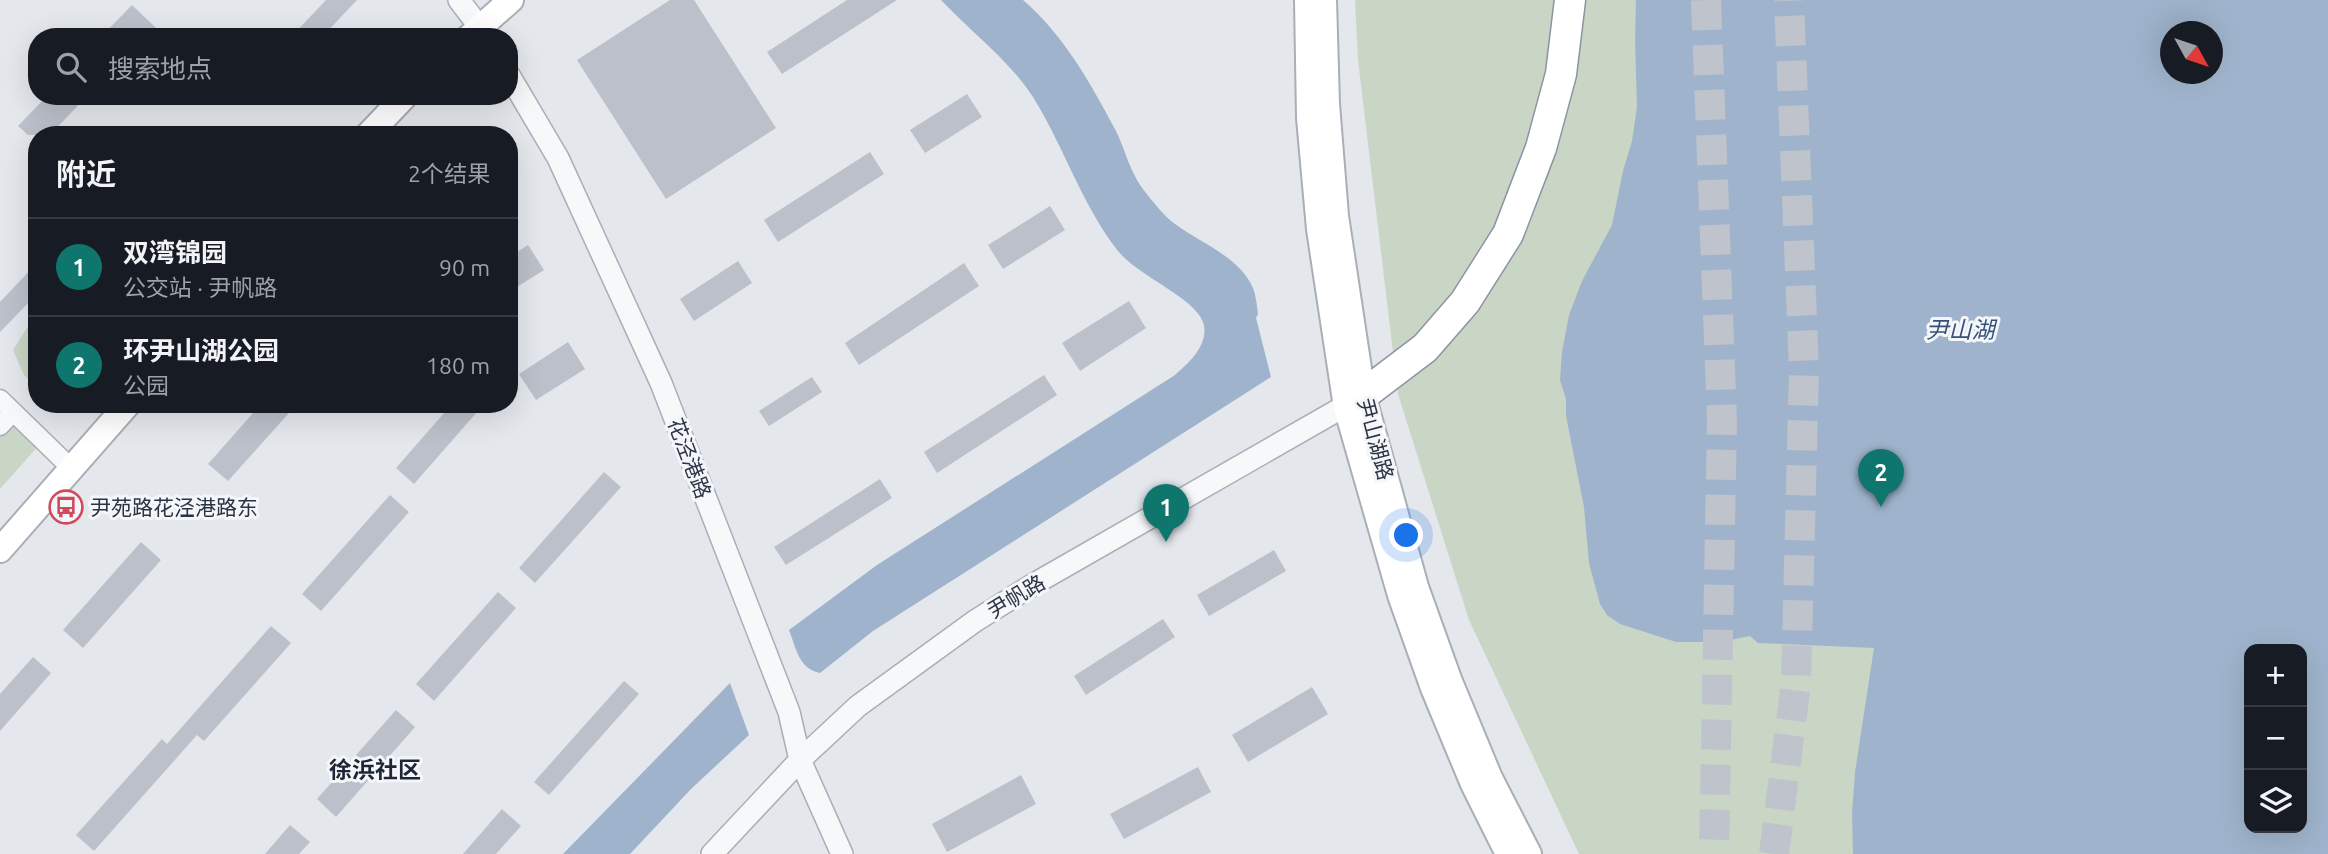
<!DOCTYPE html>
<html lang="zh">
<head>
<meta charset="utf-8">
<style>
  :root { --surface:#171b24; --page:#20242c; --text:#f1f3f6; --muted:#9ea1a6; --line:#363941; --accent:#0f766e }
  body { margin:0; font-family:Ubuntu,"Noto Sans SC",sans-serif; background:var(--page); color:var(--text) }
  .controls { position:absolute; right:21px; bottom:21px; display:grid; overflow:hidden; border-radius:14px; box-shadow:0 7px 28px #0002 }
  .controls button { width:63px; height:63px; display:grid; place-items:center; padding:0; border:0; border-bottom:2px solid var(--line); background:var(--surface); color:var(--text); font:35px sans-serif }
  .compass { position:absolute; left:2160px; top:21px; width:63px; height:63px; border-radius:50%; background:var(--surface); box-shadow:0 7px 28px #0002; rotate:130deg }
  .you { position:absolute; left:1407px; top:536px; width:24px; height:24px; margin:-18px; border:5px solid #fff; border-radius:50%; background:#1a73e8; box-shadow:0 0 0 10px #1a73e833 }
  .badge { display:grid; place-items:center; width:46px; height:46px; border-radius:50%; background:var(--accent); color:#fff; font-size:23px; font-weight:700 }
  .pin { position:absolute; translate:-50% -58px; filter:drop-shadow(0 2px 4px #0008) }
  .pin::after { content:''; position:absolute; top:37px; width:24px; height:21px; background:inherit; clip-path:polygon(0 0,100% 0,50% 100%) }
  .list { margin:0; padding:0; list-style:none }
  h2 { display:flex; justify-content:space-between; align-items:center; height:91px; margin:0; padding:0 28px; font-size:30px }
  h2 small { font-size:23px; font-weight:400; color:var(--muted) }
  .list li { display:grid; grid-template-columns:46px 1fr auto; gap:21px; align-items:center; box-sizing:border-box; height:98px; padding:0 28px; border-top:2px solid var(--line) }
  .list b { display:block; font-size:26px; white-space:nowrap }
  .list p { margin:0; font-size:23px; white-space:nowrap; color:var(--muted) }
  .list em { font-size:23px; font-style:normal; color:var(--muted) }
  .icon { flex:none; width:38px; height:38px; fill:none; stroke:currentColor; stroke-width:2; stroke-linecap:round; stroke-linejoin:round }
  .map { position:relative; flex:none; width:2328px; height:854px; overflow:hidden }
  .search { position:absolute; background:var(--surface); box-shadow:0 7px 28px #0002; left:28px; top:28px; width:490px; height:77px; display:flex; align-items:center; gap:18px; box-sizing:border-box; padding:0 24px; border-radius:28px; color:var(--muted); font-size:26px }
  .panel { position:absolute; background:var(--surface); box-shadow:0 7px 28px #0002; left:28px; top:126px; width:490px; height:287px; border-radius:28px }
  .map>svg:first-child { display:block }
  .green { fill:#c9d6c5; fill-rule:evenodd }
  .water { fill:#9fb4cc; fill-rule:evenodd }
  .building { fill:#bbc0ca }
  .lines { fill:none; stroke-linecap:round; stroke-linejoin:round }
  .trunk-tunnel { stroke:#bfc3cb; stroke-width:30; stroke-dasharray:30 15; stroke-linecap:butt }
  .minor-casing { stroke:#a9aeb7; stroke-width:21 }
  .tertiary-casing { stroke:#a9aeb7; stroke-width:24 }
  .secondary-casing { stroke:#a9aeb7; stroke-width:28 }
  .trunk-casing { stroke:#8b94a3; stroke-width:33 }
  .minor { stroke:#f7f8fa; stroke-width:18 }
  .tertiary { stroke:#f7f8fa; stroke-width:21 }
  .secondary { stroke:#fff; stroke-width:24 }
  .trunk { stroke:#fff; stroke-width:30 }
  .labels { text-anchor:middle; dominant-baseline:central; stroke-width:6; stroke-linejoin:round; paint-order:stroke }
  .street-label { font-size:21px; fill:#2b3445; stroke:#f4f6f9 }
  .poi-label { font-size:21px; fill:#2b3445; stroke:#f4f6f9; text-anchor:start }
  .water-label { font-size:23px; font-style:italic; fill:#34527a; stroke:#f4f6f9 }
  .neighbourhood-label { font-size:23px; font-weight:bold; fill:#1d2536; stroke:#f4f6f9 }
</style>
</head>
<body>
<div class="map">
<svg width="2328" height="854" viewBox="0 0 2328 854">
  <rect width="100%" height="100%" fill="#e4e7ec"/>
  <!-- green -->
  <path class="green" d="M1355 0H2328V854H1579L1469 620 1398 394 1358 60ZM2170 32H2212V74H2170ZM2249 649H2302V828H2249Z
    M37 312V384L34 385 24 375 13 350Z
    M0 402 40 444 0 489Z"/>
  <!-- water -->
  <path class="water" d="M941 0H1023C1064 35 1091 84 1116 131 1126 151 1130 174 1146 193 1154 203 1164 216 1175 224 1200 243 1239 256 1253 288 1256 296 1257 306 1258 314L1256 318 1271 377 873 631 820 673C799 669 796 648 789 630L877 565 1175 375C1190 362 1210 344 1203 322 1194 297 1139 277 1118 251 1082 205 1064 147 1033 97 1009 60 971 32 941 0Z
    M1636 0H2328V854H1853L1852 813 1855 772 1874 648 1758 643 1750 636 1721 642H1676L1620 624 1607 615 1600 604 1589 563 1584 507 1566 416V399L1560 380 1562 352 1569 315 1582 281 1612 225 1623 171 1632 141 1637 107 1635 40ZM2170 32H2212V74H2170ZM2249 649H2302V828H2249Z
    M730 683 749 735 691 789 630 854H563Z"/>
  <!-- building -->
  <path class="building" d="M326 0H357L322 37H291Z
    M670 0H694L776 128 666 199 577 60Z
    M847 0H897L782 74 767 52Z
    M132 5 156 28 148 37H101Z
    M967 94 982 117 925 153 910 130Z
    M47 96H87L50 135H28L18 126Z
    M870 152 884 174 778 242 764 220Z
    M1050 206 1065 230 1003 269 988 245Z
    M528 245 544 270 509 292V257Z
    M738 261 752 283 694 321 680 299Z
    M37 263V294L0 332V302Z
    M964 263 979 286 859 365 845 343Z
    M1129 301 1146 328 1080 371 1062 343Z
    M568 342 585 369 536 400 519 374Z
    M1044 375 1057 395 937 473 924 452Z
    M812 377 822 392 769 426 759 411Z
    M261 404H297L228 481 208 464Z
    M452 404H484L414 484 396 468Z
    M604 472 621 487 535 583 519 568Z
    M880 479 892 498 786 565 774 547Z
    M390 495 409 512 321 611 302 594Z
    M141 542 161 560 83 648 63 630Z
    M1274 550 1286 571 1209 616 1197 595Z
    M498 592 516 608 434 701 416 684Z
    M1163 619 1175 637 1086 695 1074 676Z
    M271 626 291 643 204 741 197 735 94 851 76 835 162 739 167 744Z
    M33 657 51 673 0 731V694Z
    M624 681 639 694 549 795 534 782Z
    M1312 687 1328 714 1248 762 1232 735Z
    M396 710 415 727 336 817 317 799Z
    M1198 767 1211 792 1124 839 1110 814Z
    M1021 775 1036 804 947 852 932 824Z
    M502 809 521 826 496 854H463Z
    M290 825 310 842 299 854H265Z"/>
  <g class="lines">
    <!-- trunk-tunnel -->
    <path class="trunk-tunnel" d="M1706 0 1722 420 1714 854
      M1774 854 1796 683 1804 370 1789 0"/>
    <defs>
      <path id="minor" d="M0 399 71 468
        M0 426 13 412"/>
      <path id="tertiary" d="M459 0 487 37
        M509 75 558 158 661 383 789 712 800 760 842 854
        M712 854 800 760 858 706 975 621 1034 584 1359 398"/>
      <path id="secondary" d="M1307 0 1309 118 1319 229 1346 407 1400 595 1433 688 1473 784 1508 854
        M1324 0 1327 104 1336 216 1363 395 1416 587 1449 679 1490 778 1529 854
        M469 37 511 0
        M368 135 405 96
        M0 550 128 404"/>
      <path id="trunk" d="M1363 395 1425 348 1465 302 1508 234 1541 148 1561 74 1570 0"/>
    </defs>
    <!-- minor casing -->
    <use href="#minor" class="minor-casing"/>
    <!-- tertiary casing -->
    <use href="#tertiary" class="tertiary-casing"/>
    <!-- secondary casing -->
    <use href="#secondary" class="secondary-casing"/>
    <!-- trunk casing -->
    <use href="#trunk" class="trunk-casing"/>
    <!-- minor -->
    <use href="#minor" class="minor"/>
    <!-- tertiary -->
    <use href="#tertiary" class="tertiary"/>
    <!-- secondary -->
    <use href="#secondary" class="secondary"/>
    <!-- trunk -->
    <use href="#trunk" class="trunk"/>
  </g>
  <!-- icons -->
  <defs>
    <symbol id="bus-ring" viewBox="-11 -11 22 22"><circle r="9.5" fill="#f4f6f9" stroke="#d1495b" stroke-width="1.5"/><path d="M-5-6H5V4H4V6H2V4H-2V6H-4V4H-5ZM-3.5-4V0h7V-4ZM-3.5 1.2v1.5H-2V1.2ZM2 1.2v1.5H3.5V1.2Z" fill="#d1495b"/></symbol>
  </defs>
  <g fill-rule="evenodd">
    <use href="#bus-ring" x="47" y="488" width="38" height="38"/>
  </g>
  <g class="labels">
    <!-- street labels -->
    <g class="street-label">
      <text transform="translate(1376 439) rotate(75)">尹山湖路</text>
      <text transform="translate(690 458) rotate(69)">花泾港路</text>
      <text transform="translate(1016 596) rotate(-31)">尹帆路</text>
    </g>
    <!-- poi labels -->
    <g class="poi-label">
      <text x="90" y="507">尹苑路花泾港路东</text>
    </g>
    <!-- water labels -->
    <g class="water-label">
      <text x="1960" y="329">尹山湖</text>
    </g>
    <!-- neighbourhood labels -->
    <g class="neighbourhood-label">
      <text x="375" y="769">徐浜社区</text>
    </g>
  </g>
</svg>
<div class="controls">
<button>+</button>
<button>−</button>
<button><svg class="icon" aria-label="layers" viewBox="0 0 24 24"><path d="M12 4l9 5-9 5-9-5zM3 14l9 5 9-5"/></svg></button>
</div>
<svg class="compass" viewBox="-18 -18 36 36"><path d="M0-13l5 13h-10z" fill="#e53935"/><path d="M0 13l5-13h-10z" fill="#9ea1a6"/></svg>
<div class="you"></div>
<div class="pin badge" style="left:1166px;top:542px">1</div>
<div class="pin badge" style="left:1881px;top:507px">2</div>
<div class="search"><svg class="icon" aria-label="search" viewBox="0 0 24 24"><circle cx="10" cy="10" r="6"/><path d="M15 15l6 6"/></svg>搜索地点</div>
<section class="panel">
<h2>附近<small>2个结果</small></h2>
<ul class="list">
<li><span class="badge">1</span><div><b>双湾锦园</b><p>公交站 · 尹帆路</p></div><em>90 m</em></li>
<li><span class="badge">2</span><div><b>环尹山湖公园</b><p>公园</p></div><em>180 m</em></li>
</ul>
</section>
</div>
</body>
</html>
